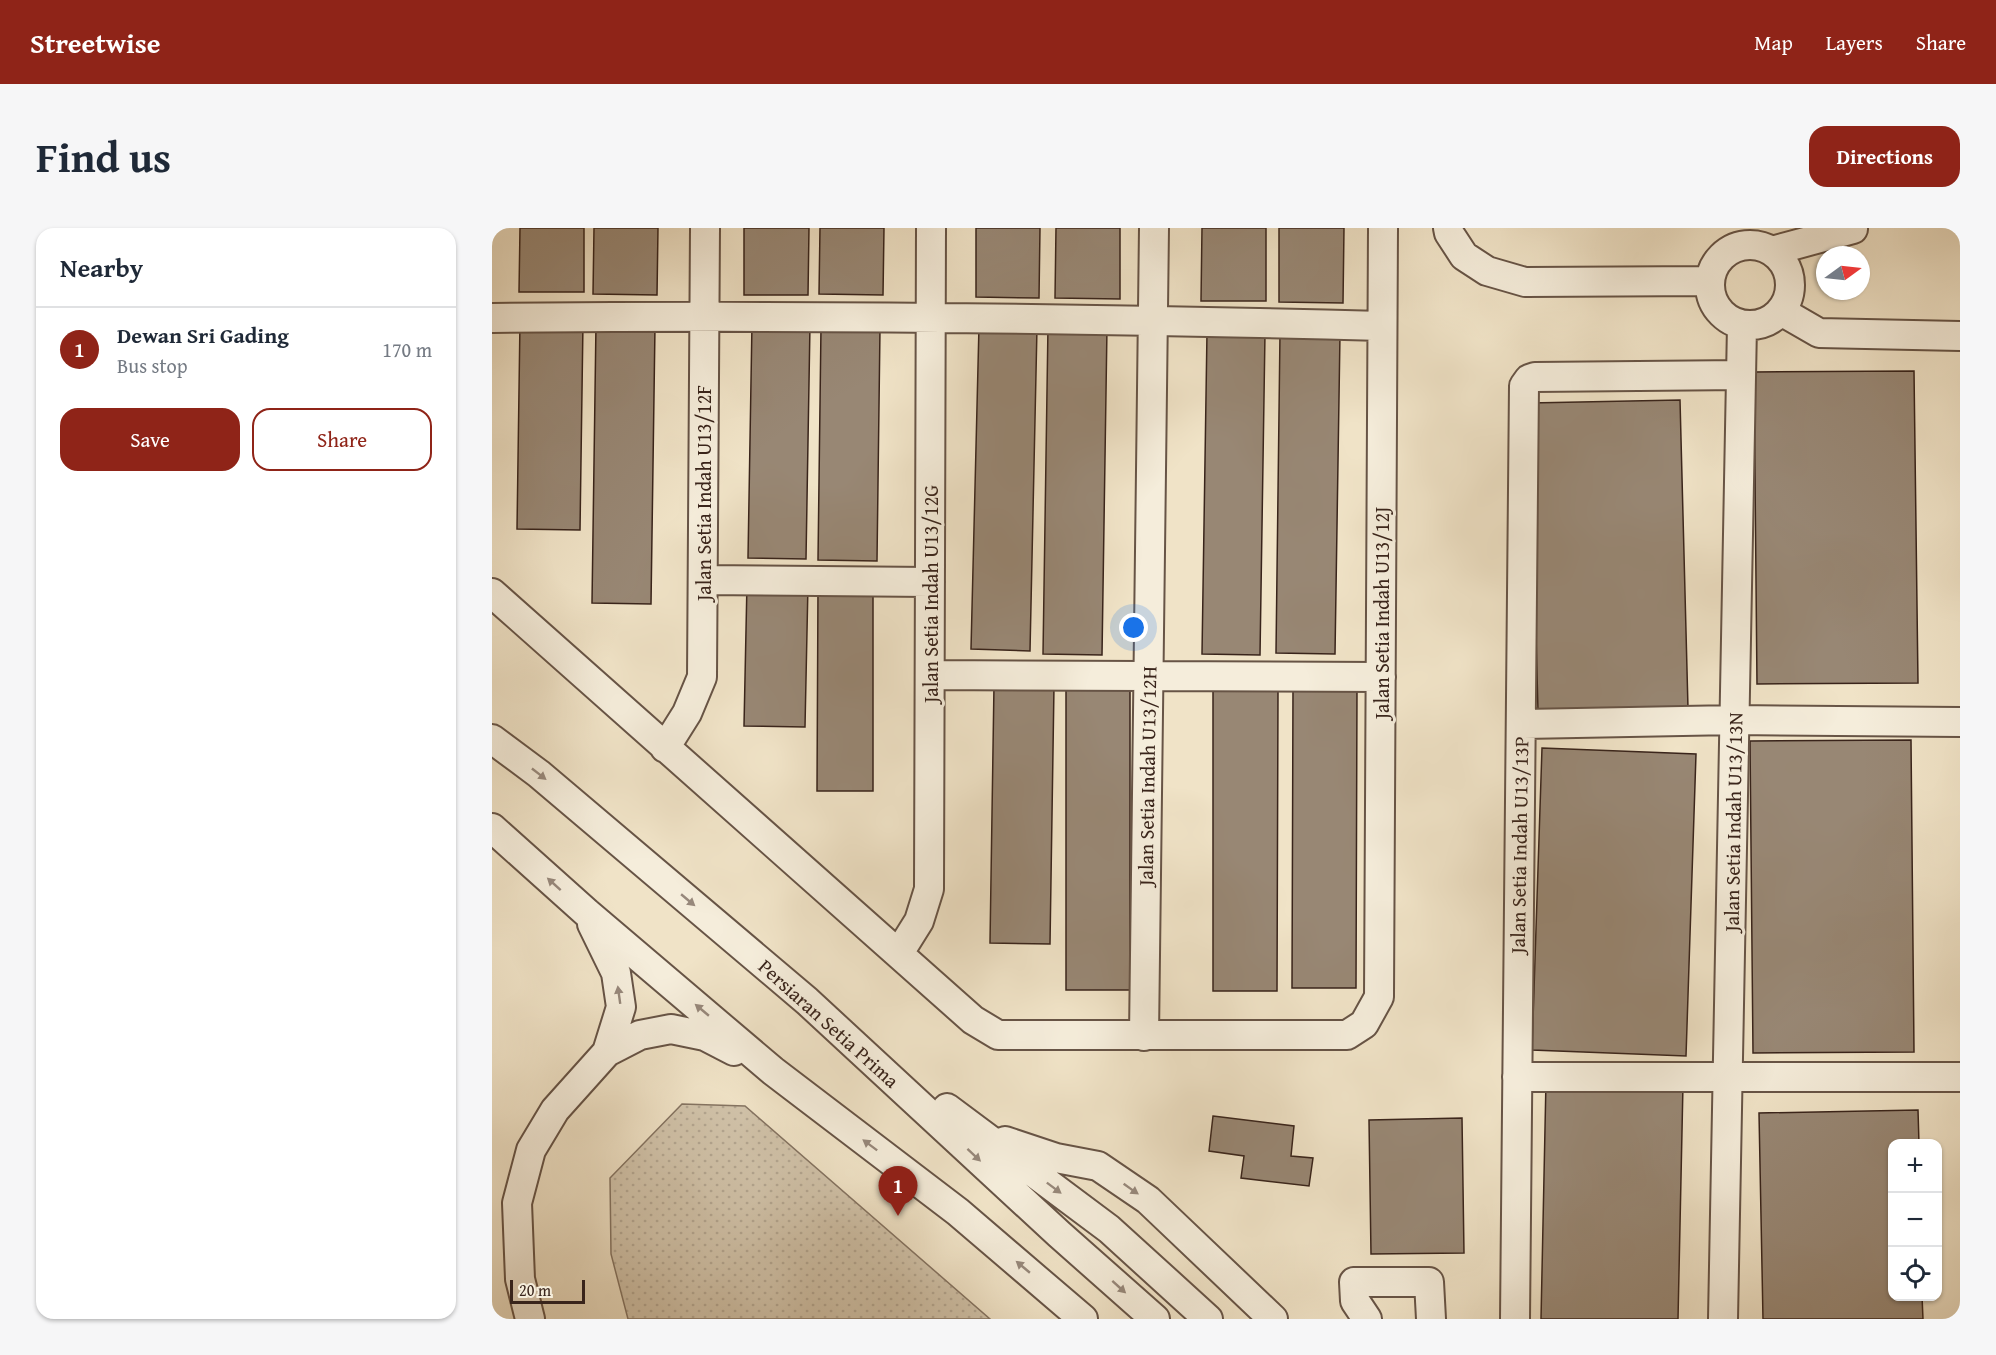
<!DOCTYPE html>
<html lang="en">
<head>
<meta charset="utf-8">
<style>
  :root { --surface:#fff; --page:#f6f6f7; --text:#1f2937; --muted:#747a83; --line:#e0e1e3; --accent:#8f2418 }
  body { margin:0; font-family:"Gentium Book Plus",serif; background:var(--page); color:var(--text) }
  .controls { position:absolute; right:18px; bottom:18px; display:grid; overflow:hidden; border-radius:12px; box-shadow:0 2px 4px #0004 }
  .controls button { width:54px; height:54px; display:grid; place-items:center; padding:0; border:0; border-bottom:2px solid var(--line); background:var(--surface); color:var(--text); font:30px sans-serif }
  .compass { position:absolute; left:1324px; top:18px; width:54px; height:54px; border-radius:50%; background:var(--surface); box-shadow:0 2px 4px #0004; rotate:75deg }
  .scale { position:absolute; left:18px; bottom:15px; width:75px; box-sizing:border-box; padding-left:6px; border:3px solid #39241b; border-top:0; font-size:16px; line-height:21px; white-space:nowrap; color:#39241b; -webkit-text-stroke:4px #f5eddb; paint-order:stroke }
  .you { position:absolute; left:642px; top:400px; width:21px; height:21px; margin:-15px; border:4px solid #fff; border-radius:50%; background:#1a73e8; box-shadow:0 0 0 9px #1a73e833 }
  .badge { display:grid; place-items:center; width:39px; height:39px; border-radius:50%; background:var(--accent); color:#fff; font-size:20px; font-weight:700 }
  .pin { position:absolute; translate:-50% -50px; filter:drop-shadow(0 2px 3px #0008) }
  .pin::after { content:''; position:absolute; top:32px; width:21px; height:18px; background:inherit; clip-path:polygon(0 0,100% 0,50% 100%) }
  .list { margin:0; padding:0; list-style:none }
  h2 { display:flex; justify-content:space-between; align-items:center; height:78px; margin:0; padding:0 24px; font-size:26px }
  h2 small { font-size:20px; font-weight:400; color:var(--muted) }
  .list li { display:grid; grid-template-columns:39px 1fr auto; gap:18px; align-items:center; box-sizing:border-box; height:84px; padding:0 24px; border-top:2px solid var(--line) }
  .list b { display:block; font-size:22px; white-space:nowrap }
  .list p { margin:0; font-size:20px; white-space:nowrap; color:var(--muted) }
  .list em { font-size:20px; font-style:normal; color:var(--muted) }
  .actions { display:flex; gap:12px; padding:18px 24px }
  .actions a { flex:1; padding:14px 0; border:2px solid var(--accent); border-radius:18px; text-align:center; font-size:21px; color:var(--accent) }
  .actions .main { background:var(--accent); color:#fff }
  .icon { flex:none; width:33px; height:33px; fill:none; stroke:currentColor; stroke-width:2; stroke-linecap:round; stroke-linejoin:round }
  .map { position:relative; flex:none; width:1468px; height:1091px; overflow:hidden; border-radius:18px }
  header { display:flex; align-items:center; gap:36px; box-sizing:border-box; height:84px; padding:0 30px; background:var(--accent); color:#fff }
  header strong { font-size:28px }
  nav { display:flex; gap:33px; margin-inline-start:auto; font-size:21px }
  .intro { display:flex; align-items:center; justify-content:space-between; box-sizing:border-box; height:144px; padding:0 36px }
  h1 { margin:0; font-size:42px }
  .button { padding:15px 27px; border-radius:18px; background:var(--accent); color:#fff; font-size:21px; font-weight:700 }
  main { display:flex; gap:36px; padding:0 36px }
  aside { flex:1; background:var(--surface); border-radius:18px; box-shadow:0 2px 4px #0004 }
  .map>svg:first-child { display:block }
  .grass { fill:url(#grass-dots); stroke:#857462; stroke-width:1.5 }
  .building { fill:#988774; stroke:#39241b; stroke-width:1.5 }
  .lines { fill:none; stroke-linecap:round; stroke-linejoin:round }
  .minor-casing { stroke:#675446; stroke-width:32 }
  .minor { stroke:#f5eddb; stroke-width:28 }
  .oneway { fill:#97887b }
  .labels { text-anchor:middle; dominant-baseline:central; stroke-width:6; stroke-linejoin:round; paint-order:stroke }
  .street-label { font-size:20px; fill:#39241b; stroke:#f5eddb }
</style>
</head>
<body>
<header>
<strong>Streetwise</strong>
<nav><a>Map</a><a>Layers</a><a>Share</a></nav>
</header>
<div class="intro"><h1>Find us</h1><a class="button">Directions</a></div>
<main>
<aside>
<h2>Nearby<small></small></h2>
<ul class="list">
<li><span class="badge">1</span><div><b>Dewan Sri Gading</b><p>Bus stop</p></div><em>170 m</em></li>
</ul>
<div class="actions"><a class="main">Save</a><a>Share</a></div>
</aside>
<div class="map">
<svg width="1468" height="1091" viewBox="0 0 1468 1091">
  <defs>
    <pattern id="grass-dots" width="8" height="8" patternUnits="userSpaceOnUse" patternTransform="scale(1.5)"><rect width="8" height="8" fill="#d1c3aa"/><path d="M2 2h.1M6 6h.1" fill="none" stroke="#b4a792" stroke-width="1.8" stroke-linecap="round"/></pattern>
  </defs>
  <rect width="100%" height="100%" fill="#f0e3c7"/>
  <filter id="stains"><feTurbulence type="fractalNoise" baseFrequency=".00333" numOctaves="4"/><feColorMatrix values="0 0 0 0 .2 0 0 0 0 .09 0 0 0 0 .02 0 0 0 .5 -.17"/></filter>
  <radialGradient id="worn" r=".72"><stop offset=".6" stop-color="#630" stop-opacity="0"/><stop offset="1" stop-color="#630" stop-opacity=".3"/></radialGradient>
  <!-- grass -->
  <path class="grass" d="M190 876 253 878 498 1091H136L119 1026 118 950Z"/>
  <!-- building -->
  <path class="building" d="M28 0H92V64H27Z
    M102 0H166L165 67 101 66Z
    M252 0H317L316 67H252Z
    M328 0H392L391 67 327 66Z
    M484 0H548L547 70 484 69Z
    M564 0H628V71L563 70Z
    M710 0H774V73H709Z
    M787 0H852L851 75 787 74Z
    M28 93 91 94 88 302 25 301Z
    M260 95 318 96 314 331 256 330Z
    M104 96 163 98 159 376 100 375Z
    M487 98 545 99 538 423 479 421Z
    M556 98 615 99 610 427 551 426Z
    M329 99 388 100 385 333 326 332Z
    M715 104 773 105 768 427 710 426Z
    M788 105 848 106 843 426 784 425Z
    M1422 143 1426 455 1265 456 1262 144Z
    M1188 172 1196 480 1046 483 1038 175Z
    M255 355 316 356 313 499 252 498Z
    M326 359H381V563H325Z
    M502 457 562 458 558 716 498 715Z
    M801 459H865L864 760H800Z
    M574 461H638V762H574Z
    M721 463H786L785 763H721Z
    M1419 512 1422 824 1261 825 1258 513Z
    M1050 520 1204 526 1194 828 1040 822Z
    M1054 853 1191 856 1186 1091H1049Z
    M1426 882 1427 916H1400V1068H1430L1431 1091H1271L1267 885Z
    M721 888 802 898 799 928 821 930 817 958 749 950 752 928 717 923Z
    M970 890 972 1025 879 1026 877 892Z"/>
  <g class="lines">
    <defs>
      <path id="minor" d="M956 0 957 5 972 28 995 43 1033 54 1217 53
        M1218 57a40 40 0 1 1 80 0a40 40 0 1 1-80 0Z
        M1280 23 1361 1
        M1289 83 1327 105 1468 108
        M0 90C297 87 594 90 890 98
        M211 352 438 354
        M0 365 481 792 506 807H855L872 796 887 769 891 0
        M438 447 889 449
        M1029 496 1243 492 1468 494
        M0 511 47 546 315 773 567 1006 663 1091
        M173 520 195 485 210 449 213 0
        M0 600 95 685 281 843 466 984 591 1091
        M100 696 124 745 129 779 115 824
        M407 725 427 693 437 661 439 0
        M652 808 662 0
        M1025 849H1468
        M455 880 617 1001 716 1091
        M513 913 564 930 606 938 656 972 781 1091
        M38 1091 28 1051 25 975 39 922 63 882 115 824 148 807 179 801 213 808 242 823
        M875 1091 863 1073 862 1054H937L939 1091
        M1023 1091 1032 158 1037 151 1043 149 1249 147
        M1231 1091 1250 97"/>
    </defs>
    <!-- minor casing -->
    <use href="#minor" class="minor-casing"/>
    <!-- minor -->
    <use href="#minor" class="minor"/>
  </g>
  <!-- one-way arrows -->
  <defs><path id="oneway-solid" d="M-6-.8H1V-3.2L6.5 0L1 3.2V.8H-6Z" transform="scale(1.5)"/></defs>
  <g class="oneway">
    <use href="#oneway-solid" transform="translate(47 546) rotate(38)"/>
    <use href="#oneway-solid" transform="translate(62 656) rotate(-138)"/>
    <use href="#oneway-solid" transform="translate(196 672) rotate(40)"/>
    <use href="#oneway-solid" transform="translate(127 767) rotate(-98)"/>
    <use href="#oneway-solid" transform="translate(210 782) rotate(-140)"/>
    <use href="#oneway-solid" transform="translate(378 917) rotate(-143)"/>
    <use href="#oneway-solid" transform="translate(482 927) rotate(43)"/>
    <use href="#oneway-solid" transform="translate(562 960) rotate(37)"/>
    <use href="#oneway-solid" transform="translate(639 961) rotate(35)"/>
    <use href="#oneway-solid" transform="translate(531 1039) rotate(-140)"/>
    <use href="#oneway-solid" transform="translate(627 1059) rotate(42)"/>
  </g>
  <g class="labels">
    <!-- street labels -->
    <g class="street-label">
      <text transform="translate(211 265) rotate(-90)">Jalan Setia Indah U13/12F</text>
      <text transform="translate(438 366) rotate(-90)">Jalan Setia Indah U13/12G</text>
      <text transform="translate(889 385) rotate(-90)">Jalan Setia Indah U13/12J</text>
      <text transform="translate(655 548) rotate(-89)">Jalan Setia Indah U13/12H</text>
      <text transform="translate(1241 594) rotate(-89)">Jalan Setia Indah U13/13N</text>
      <text transform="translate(1027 617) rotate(-89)">Jalan Setia Indah U13/13P</text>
      <text transform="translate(337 795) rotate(42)">Persiaran Setia Prima</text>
    </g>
  </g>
  <rect width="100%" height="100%" filter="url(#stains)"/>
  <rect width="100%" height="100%" fill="url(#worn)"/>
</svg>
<div class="controls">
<button>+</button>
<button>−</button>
<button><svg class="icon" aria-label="locate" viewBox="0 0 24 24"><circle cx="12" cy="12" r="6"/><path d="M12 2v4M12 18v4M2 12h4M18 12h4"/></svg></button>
</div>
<svg class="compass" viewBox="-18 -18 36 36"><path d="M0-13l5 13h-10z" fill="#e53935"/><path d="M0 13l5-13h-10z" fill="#747a83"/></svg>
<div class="scale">20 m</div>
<div class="you"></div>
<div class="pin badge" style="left:406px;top:988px">1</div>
</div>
</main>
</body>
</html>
